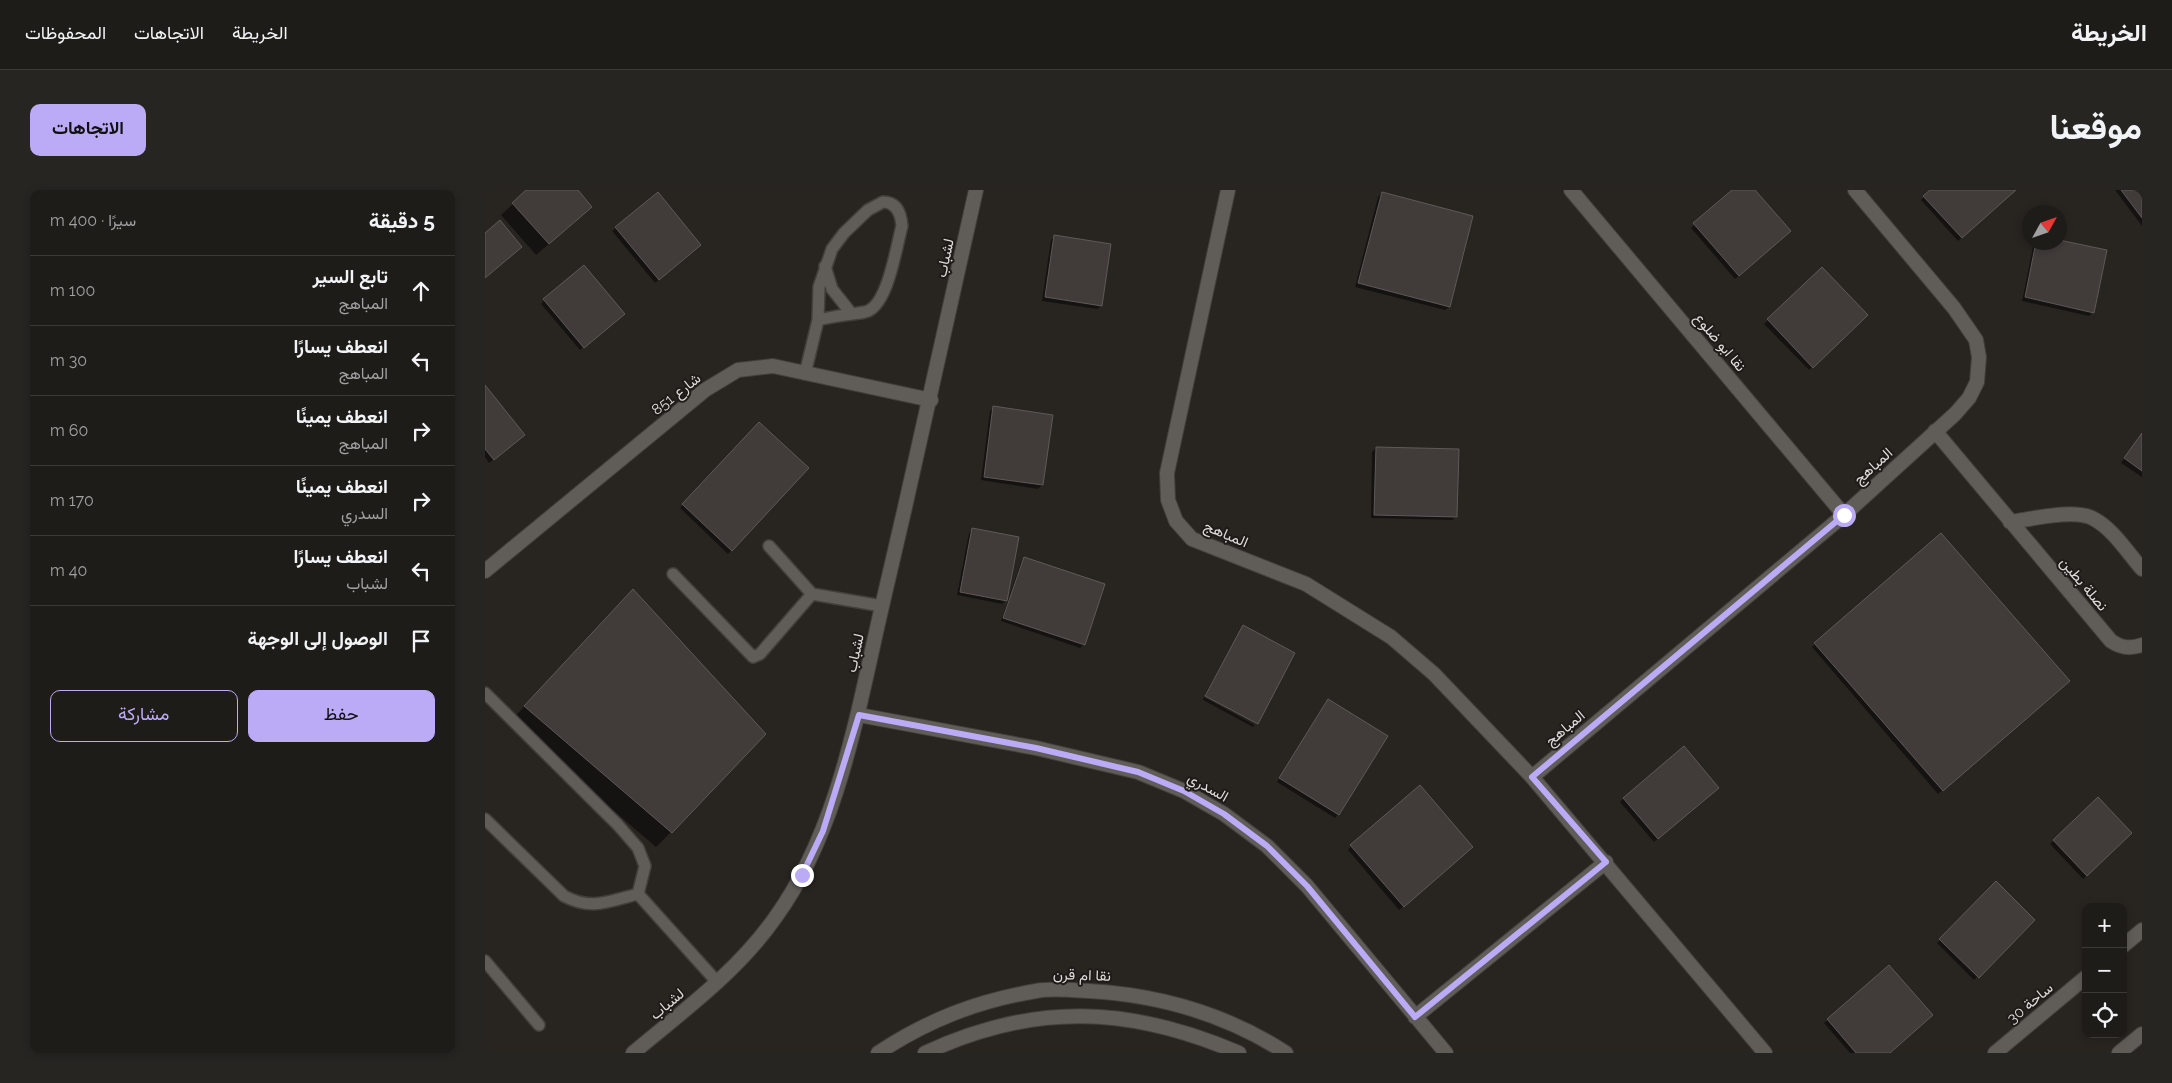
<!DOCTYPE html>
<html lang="ar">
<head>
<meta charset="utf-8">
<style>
  :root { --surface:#1e1c19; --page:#262522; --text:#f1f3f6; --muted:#a1a1a2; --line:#3c3a38; --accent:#bbaaf6 }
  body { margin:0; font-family:Raleway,Vazirmatn,sans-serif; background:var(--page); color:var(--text); direction:rtl }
  .controls { position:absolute; right:15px; bottom:15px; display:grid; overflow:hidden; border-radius:10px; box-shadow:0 2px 8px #0003 }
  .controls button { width:45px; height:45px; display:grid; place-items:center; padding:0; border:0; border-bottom:1px solid var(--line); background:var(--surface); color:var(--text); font:25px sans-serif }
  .compass { position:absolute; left:1537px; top:15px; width:45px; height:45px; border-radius:50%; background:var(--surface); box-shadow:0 2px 8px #0003; rotate:50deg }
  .stop { position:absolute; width:15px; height:15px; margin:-11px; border:4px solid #bbaaf6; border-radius:50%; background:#fff }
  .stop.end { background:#bbaaf6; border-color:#fff; box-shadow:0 1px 5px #0008 }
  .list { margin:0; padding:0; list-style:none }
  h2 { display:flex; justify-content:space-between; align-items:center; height:65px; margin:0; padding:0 20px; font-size:21px }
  h2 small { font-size:16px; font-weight:400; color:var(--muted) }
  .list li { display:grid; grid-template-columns:32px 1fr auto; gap:15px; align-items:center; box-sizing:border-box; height:70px; padding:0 20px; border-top:1px solid var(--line) }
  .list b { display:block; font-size:19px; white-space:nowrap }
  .list p { margin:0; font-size:16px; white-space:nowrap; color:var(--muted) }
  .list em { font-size:16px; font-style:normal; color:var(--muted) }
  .actions { display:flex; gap:10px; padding:15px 20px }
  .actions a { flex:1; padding:11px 0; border:1px solid var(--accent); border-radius:10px; text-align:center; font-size:18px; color:var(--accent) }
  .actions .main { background:var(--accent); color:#111 }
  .icon { flex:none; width:28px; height:28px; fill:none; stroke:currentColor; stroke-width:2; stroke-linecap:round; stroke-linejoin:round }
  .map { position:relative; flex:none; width:1657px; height:863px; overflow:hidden; direction:ltr; border-radius:10px }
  header { display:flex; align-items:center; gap:30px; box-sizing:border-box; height:70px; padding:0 25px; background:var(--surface); border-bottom:1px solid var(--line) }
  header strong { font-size:24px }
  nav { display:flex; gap:28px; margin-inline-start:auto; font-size:18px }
  .intro { display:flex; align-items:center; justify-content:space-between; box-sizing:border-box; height:120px; padding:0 30px }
  h1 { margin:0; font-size:35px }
  .button { padding:12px 22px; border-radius:10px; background:var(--accent); color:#111; font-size:18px; font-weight:700 }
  main { display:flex; gap:30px; padding:0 30px }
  aside { flex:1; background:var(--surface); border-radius:10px; box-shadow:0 2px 8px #0003 }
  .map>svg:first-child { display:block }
  .shadow { fill:#0007 }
  .building { fill:#413b3a; stroke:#5f5958 }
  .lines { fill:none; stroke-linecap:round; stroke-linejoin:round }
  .service-casing { stroke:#423f3c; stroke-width:14 }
  .minor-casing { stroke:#423f3c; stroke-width:16 }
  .tertiary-casing { stroke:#423f3c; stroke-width:16 }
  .service { stroke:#605d58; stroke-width:11 }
  .minor { stroke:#605d58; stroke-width:14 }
  .tertiary { stroke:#605d58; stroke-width:14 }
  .route { stroke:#bbaaf6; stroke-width:6 }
  .labels { text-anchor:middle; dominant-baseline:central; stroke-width:4; stroke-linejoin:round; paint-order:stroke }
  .street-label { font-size:15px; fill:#dddbd9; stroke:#1e1b18 }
</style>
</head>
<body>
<header>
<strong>الخريطة</strong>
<nav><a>الخريطة</a><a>الاتجاهات</a><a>المحفوظات</a></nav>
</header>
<div class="intro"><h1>موقعنا</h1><a class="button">الاتجاهات</a></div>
<main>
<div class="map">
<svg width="1657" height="863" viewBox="0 0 1657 863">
  <rect width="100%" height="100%" fill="#282521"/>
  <!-- shadow -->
  <path class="shadow" d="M43 0H91L94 28 51 65 16 25Z
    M1249 0H1269L1301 45 1250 89 1206 38Z
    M1447 0H1529L1473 51 1436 10Z
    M1630 0H1657V36Z
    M897 3 964 117 960 120 870 97 893 7Z
    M131 38 211 59 170 93 127 41Z
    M570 46 616 116 612 119 557 111 566 50Z
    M1549 52H1574L1608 122 1604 126 1537 111Z
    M1337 78 1382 125 1324 180 1279 134Z
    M59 110 134 127 95 160 56 114Z
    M0 197 35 248 4 273 0 267Z
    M509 218 566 226 557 295 553 299 496 290 505 221Z
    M274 233 322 278 243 364 195 318Z
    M1657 243V287L1636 273Z
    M891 258 971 327 967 330 886 328 887 262Z
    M488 339 520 411 517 414 472 405 484 343Z
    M540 368 618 395 598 455 595 458 516 431 536 372Z
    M133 415 186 642 171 657 25 532Z
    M758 437 772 532 720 504Z
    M1330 454 1579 494 1453 604 1327 457Z
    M719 507 770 535 768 537 718 510Z
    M840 514 853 624 850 628 792 592Z
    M1229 601 1169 652 1135 612 1139 608Z
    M1613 609 1645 643 1598 689 1565 654Z
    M866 656 983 661 914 720 863 660Z
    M1511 693 1549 730 1489 790 1452 753Z
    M1343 830 1403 863H1365L1339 833Z"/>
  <!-- building -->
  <path class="building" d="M41 0H93L107 17 64 54 27 13Z
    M1247 0H1270L1306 41 1254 86 1208 33Z
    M1445 0H1531L1477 48 1438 6Z
    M1636 0H1657V28Z
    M173 2 216 55 174 90 130 37Z
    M897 2 988 26 965 117 873 93Z
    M15 30 37 57 0 88V43Z
    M569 45 626 54 617 116 560 107Z
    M1574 50 1622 60 1609 123 1540 107 1551 52H1574Z
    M99 75 140 124 99 158 58 109Z
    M1337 77 1383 125 1328 178 1282 129Z
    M0 195 40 245 9 270 0 259Z
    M508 216 568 225 558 295 499 287Z
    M274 232 324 278 247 361 197 314Z
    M1657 243V281L1639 268Z
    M891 257 974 259 972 327 889 325Z
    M487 338 534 347 522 411 475 402Z
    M1456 343 1585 491 1458 601 1329 453Z
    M539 367 620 394 600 455 518 428Z
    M148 399 281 544 187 643 39 516Z
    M758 435 810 463 773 534 720 506Z
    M843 509 903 546 854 625 794 588Z
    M1199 556 1234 598 1173 649 1138 608Z
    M935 595 988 657 919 717 865 655Z
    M1613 607 1647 643 1602 686 1568 650Z
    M1511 691 1550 730 1494 788 1454 749Z
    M1404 775 1448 825 1405 863H1371L1342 829Z"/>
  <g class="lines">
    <defs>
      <path id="service" d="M340 76 347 99 366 123
        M320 184 333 130 334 97 347 59 359 43 383 20 398 12C412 12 416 24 417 36 411 57 403 117 380 122 364 125 349 126 333 130
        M284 356 327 404
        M188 384 268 467 275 464 327 404 397 416
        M0 503 133 635 153 658 160 676 153 704
        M0 629 79 706C107 721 124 711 153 704
        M153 704 233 793
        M0 771 54 835"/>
      <path id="minor" d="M743 0 682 283 683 310 691 331 707 349 821 394 906 447 949 484 1047 587 1280 863
        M1086 0 1359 325
        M1450 241 1626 451C1636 458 1645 459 1657 455
        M1525 332C1547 329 1591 318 1609 329 1628 339 1643 363 1657 379
        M0 381 220 200 253 180 288 176 446 210
        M374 525 551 558 653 582 699 601 739 624 782 656 822 696 961 863
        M1047 587 1359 325 1470 224 1484 208 1492 192 1494 167 1491 150 1469 118 1370 0
        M1638 756 1657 740
        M930 827 1121 672
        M393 863C443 830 492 811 551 801 568 798 586 800 604 801 675 805 741 824 801 863
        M440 863C549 812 645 816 754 863
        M1510 863 1601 787
        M1634 863 1657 844"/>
      <path id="tertiary" d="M148 863C198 821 252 782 290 728 355 638 373 518 398 412 430 275 461 138 491 0"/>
    </defs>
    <!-- service casing -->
    <use href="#service" class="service-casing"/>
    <!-- minor casing -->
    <use href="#minor" class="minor-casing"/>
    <!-- tertiary casing -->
    <use href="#tertiary" class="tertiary-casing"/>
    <!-- service -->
    <use href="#service" class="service"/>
    <!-- minor -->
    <use href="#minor" class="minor"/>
    <!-- tertiary -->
    <use href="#tertiary" class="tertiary"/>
  </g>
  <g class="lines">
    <!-- route -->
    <path class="route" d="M317 685 338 641 374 525 551 558 653 582 699 601 739 624 782 656 822 696 930 827 1121 672 1047 587 1359 325"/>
  </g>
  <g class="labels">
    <!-- street labels -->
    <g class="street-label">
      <text transform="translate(460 68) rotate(-78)">لشباب</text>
      <text transform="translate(1235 152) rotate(50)">نقا ابو ضلوع</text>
      <text transform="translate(191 204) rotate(-38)">شارع 851</text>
      <text transform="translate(1388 276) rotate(-42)">المباهج</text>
      <text transform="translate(741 344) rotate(23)">المباهج</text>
      <text transform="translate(1599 394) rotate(50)">نصلة بطين</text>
      <text transform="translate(370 463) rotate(-78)">لشباب</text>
      <text transform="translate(1080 538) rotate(-40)">المباهج</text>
      <text transform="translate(723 597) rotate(29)">السدري</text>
      <text transform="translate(597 785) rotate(2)">نقا ام قرن</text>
      <text transform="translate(1545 813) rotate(-40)">ساحة 30</text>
      <text transform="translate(182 814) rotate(-40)">لشباب</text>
    </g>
  </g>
</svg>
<div class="controls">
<button>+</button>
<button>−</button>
<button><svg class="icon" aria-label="locate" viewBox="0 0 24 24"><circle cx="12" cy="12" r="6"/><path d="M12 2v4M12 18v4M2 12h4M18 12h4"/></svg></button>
</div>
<svg class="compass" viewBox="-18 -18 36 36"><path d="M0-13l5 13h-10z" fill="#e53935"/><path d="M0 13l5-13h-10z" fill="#a1a1a2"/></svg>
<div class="stop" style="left:1359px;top:325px"></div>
<div class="stop end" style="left:317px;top:685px"></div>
</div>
<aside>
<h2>5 دقيقة<small>سيرًا · 400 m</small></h2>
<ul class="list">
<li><svg class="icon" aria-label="ahead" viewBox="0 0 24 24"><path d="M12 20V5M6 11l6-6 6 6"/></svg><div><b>تابع السير</b><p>المباهج</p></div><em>100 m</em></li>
<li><svg class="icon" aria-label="left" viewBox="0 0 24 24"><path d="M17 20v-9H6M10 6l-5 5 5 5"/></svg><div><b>انعطف يسارًا</b><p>المباهج</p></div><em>30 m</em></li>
<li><svg class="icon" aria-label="right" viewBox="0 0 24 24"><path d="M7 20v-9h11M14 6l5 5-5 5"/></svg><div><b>انعطف يمينًا</b><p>المباهج</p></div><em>60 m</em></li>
<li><svg class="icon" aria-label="right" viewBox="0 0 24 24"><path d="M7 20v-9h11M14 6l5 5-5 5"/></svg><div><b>انعطف يمينًا</b><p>السدري</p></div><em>170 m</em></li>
<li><svg class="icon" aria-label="left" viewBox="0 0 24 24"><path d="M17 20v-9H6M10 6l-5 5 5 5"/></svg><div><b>انعطف يسارًا</b><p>لشباب</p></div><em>40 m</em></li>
<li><svg class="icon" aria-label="arrive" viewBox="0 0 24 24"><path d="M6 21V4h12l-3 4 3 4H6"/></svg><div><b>الوصول إلى الوجهة</b></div></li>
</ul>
<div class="actions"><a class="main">حفظ</a><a>مشاركة</a></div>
</aside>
</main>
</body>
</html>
